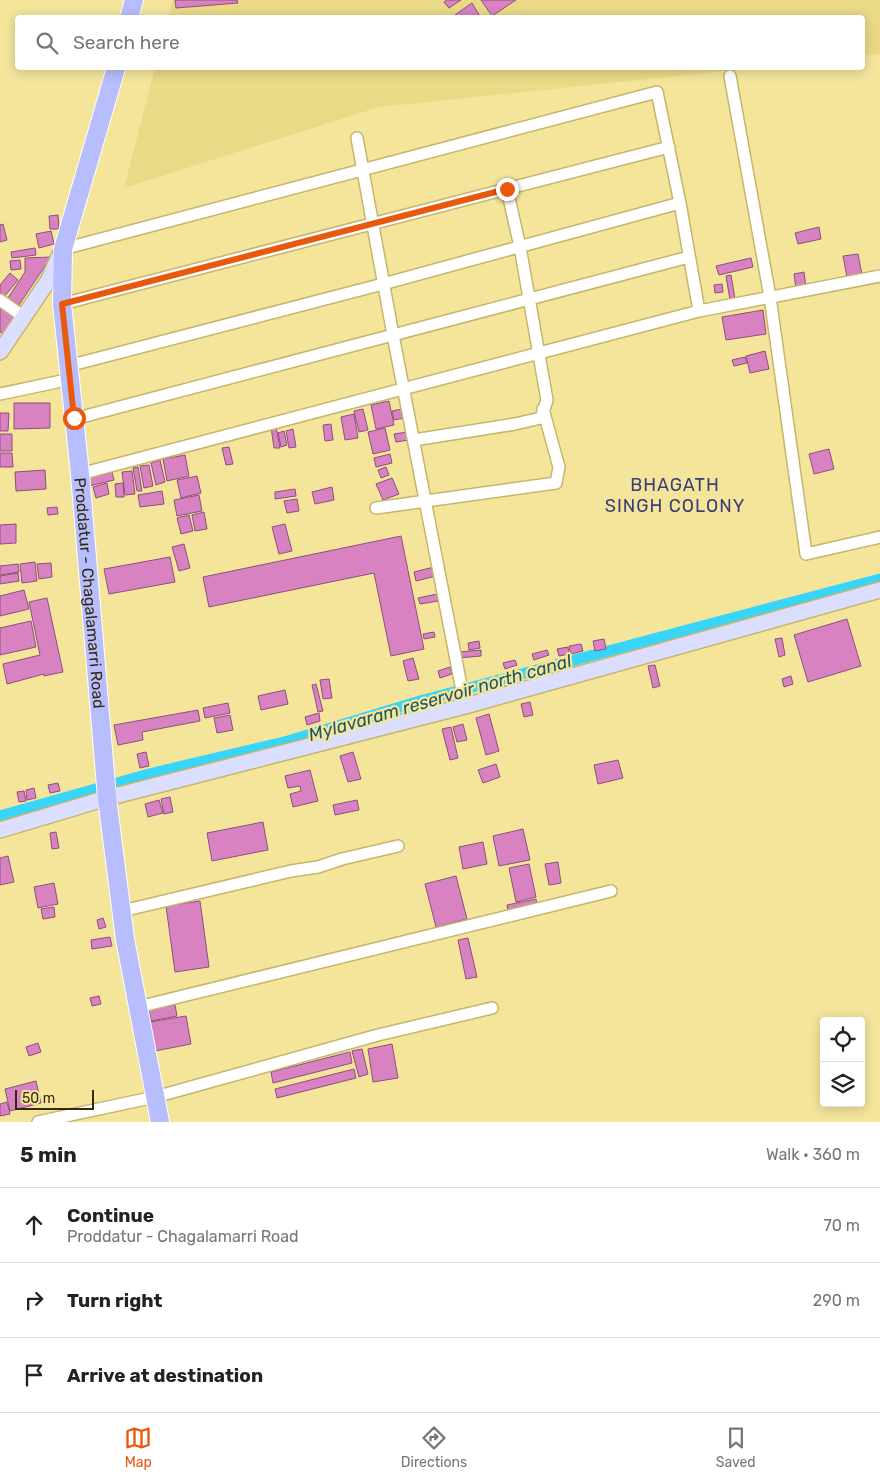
<!DOCTYPE html>
<html lang="en">
<head>
<meta charset="utf-8">
<style>
  :root { --surface:#fff; --page:#f2f2f2; --text:#222; --muted:#767676; --line:#e0e0e0; --accent:#ea580c }
  body { margin:0; font-family:Rubik,sans-serif; background:var(--page); color:var(--text) }
  .controls { position:absolute; right:15px; bottom:15px; display:grid; overflow:hidden; border-radius:5px; box-shadow:0 2px 12px #0003 }
  .controls button { width:45px; height:45px; display:grid; place-items:center; padding:0; border:0; border-bottom:1px solid var(--line); background:var(--surface); color:var(--text); font:25px sans-serif }
  .scale { position:absolute; left:15px; bottom:12px; width:79px; box-sizing:border-box; padding-left:5px; border:2px solid #312a0b; border-top:0; font-size:14px; line-height:18px; white-space:nowrap; color:#312a0b; -webkit-text-stroke:4px #f4e59b; paint-order:stroke }
  .stop { position:absolute; width:15px; height:15px; margin:-11px; border:4px solid #ea580c; border-radius:50%; background:#fff }
  .stop.end { background:#ea580c; border-color:#fff; box-shadow:0 1px 5px #0008 }
  .list { margin:0; padding:0; list-style:none }
  h2 { display:flex; justify-content:space-between; align-items:center; height:65px; margin:0; padding:0 20px; font-size:21px }
  h2 small { font-size:16px; font-weight:400; color:var(--muted) }
  .list li { display:grid; grid-template-columns:32px 1fr auto; gap:15px; align-items:center; box-sizing:border-box; height:75px; padding:0 20px; border-top:1px solid var(--line) }
  .list b { display:block; font-size:19px; white-space:nowrap }
  .list p { margin:0; font-size:16px; white-space:nowrap; color:var(--muted) }
  .list em { font-size:16px; font-style:normal; color:var(--muted) }
  .icon { flex:none; width:28px; height:28px; fill:none; stroke:currentColor; stroke-width:2; stroke-linecap:round; stroke-linejoin:round }
  .map { position:relative; flex:none; width:880px; height:1122px; overflow:hidden }
  .search { position:absolute; background:var(--surface); box-shadow:0 2px 12px #0003; left:15px; right:15px; top:15px; height:55px; display:flex; align-items:center; gap:12px; box-sizing:border-box; padding:0 18px; border-radius:5px; color:var(--muted); font-size:19px }
  .sheet { height:290px; background:var(--surface) }
  nav { display:flex; justify-content:space-around; align-items:center; box-sizing:border-box; height:70px; border-top:1px solid var(--line); background:var(--surface); font-size:14px; color:var(--muted) }
  nav a { display:grid; justify-items:center; gap:2px }
  nav .on { color:var(--accent) }
  .map>svg:first-child { display:block }
  .built { fill:#ead986 }
  .lines { fill:none; stroke-linecap:round; stroke-linejoin:round }
  .canal { stroke:#37d5f9; stroke-width:11 }
  .building { fill:#d982c2; stroke:#8a517b }
  .minor-casing { stroke:#c5b66d; stroke-width:14 }
  .secondary-casing { stroke:#c5b66d; stroke-width:18 }
  .primary-casing { stroke:#fff; stroke-width:20 }
  .minor { stroke:#fff; stroke-width:11 }
  .secondary { stroke:#dbdefe; stroke-width:15 }
  .primary { stroke:#b8bdfd; stroke-width:18 }
  .route { stroke:#ea580c; stroke-width:6 }
  .labels { text-anchor:middle; dominant-baseline:central; stroke-width:4.5; stroke-linejoin:round; paint-order:stroke }
  .street-label { font-size:16px; fill:#312a0b; stroke:#f4e59b }
  .neighbourhood-label { font-size:18px; letter-spacing:1px; fill:#3a3e7a; stroke:#f4e59b }
  .water-label { font-size:18px; font-style:italic; fill:#1a5767; stroke:#f4e59b }
</style>
</head>
<body>
<div class="map">
<svg width="880" height="1122" viewBox="0 0 880 1122">
  <rect width="100%" height="100%" fill="#f4e59b"/>
  <!-- built -->
  <path class="built" d="M173 0H880V54L863 56 862 18H168Z
    M155 68H755L379 107 124 188Z"/>
  <g class="lines">
    <!-- canal -->
    <path class="canal" d="M0 816 149 774 288 741 420 701 880 579"/>
  </g>
  <!-- building -->
  <path class="building" d="M175 0H237L238 3 176 8Z
    M447 0H461L449 8 444 2Z
    M481 0H516L492 16Z
    M472 3 481 18H456L455 15Z
    M58 215 59 229H50L49 216Z
    M3 224 7 240 0 242V225Z
    M819 227 821 239 798 244 795 233Z
    M51 231 54 244 39 248 36 234Z
    M35 248 36 255 12 258 11 252Z
    M858 254 862 275 847 277 843 256Z
    M51 257 19 305 8 298 25 272V258Z
    M751 258 753 267 719 275 716 266Z
    M20 260 21 269 11 270 10 261Z
    M804 272 806 288 796 289 794 274Z
    M10 273 18 280 4 297 0 293V285Z
    M731 275 735 299 730 300 726 276Z
    M722 284 723 292 715 293 714 285Z
    M0 307 15 317 4 334 0 332Z
    M763 310 766 334 726 340 722 317Z
    M765 351 769 369 750 373 746 356Z
    M745 357 747 363 734 366 732 360Z
    M389 401 394 425 376 429 371 405Z
    M14 403H50V428L14 429Z
    M363 409 368 430 359 432 354 411Z
    M402 409 404 418 394 420 392 411Z
    M0 413H9L8 431H0Z
    M354 414 358 438 345 440 341 417Z
    M331 424 333 440 325 441 323 425Z
    M276 426 280 448H274L271 427Z
    M385 428 390 450 373 454 368 432Z
    M293 429 296 447 289 448 286 431Z
    M284 431 287 445 281 447 278 433Z
    M408 432 409 440 396 442 394 434Z
    M0 434H12V451H0Z
    M229 447 233 464 226 465 222 448Z
    M829 449 834 469 814 474 809 454Z
    M0 453H12L13 467H0Z
    M390 454 392 463 376 467 374 458Z
    M185 455 189 476 167 481 163 459Z
    M160 460 165 482 156 485 151 463Z
    M149 465 153 486 144 488 140 466Z
    M138 467 142 491H137L133 468Z
    M386 467 389 475 381 478 378 470Z
    M45 470 46 489 16 491 15 472Z
    M132 471 135 494 125 495 122 472Z
    M112 472 114 480 89 486 88 478Z
    M197 476 201 493 181 498 177 480Z
    M392 478 399 494 383 500 376 484Z
    M107 483 109 494 96 498 93 487Z
    M123 483 124 497H116L115 484Z
    M332 487 334 500 315 504 312 492Z
    M295 489 296 496 275 499V492Z
    M162 491 164 504 140 507 138 495Z
    M199 495 202 511 177 516 174 500Z
    M297 499 299 511 287 513 284 501Z
    M57 507 58 514 48 515 47 508Z
    M204 512 207 529 195 531 192 515Z
    M189 515 193 531 181 534 177 518Z
    M16 524V543L0 544V525Z
    M285 524 292 551 279 554 272 527Z
    M401 536 424 649 391 656 374 573 209 607 203 577Z
    M184 544 190 568 179 571 172 547Z
    M170 557 175 582 109 594 104 569Z
    M35 562 37 581 22 583 20 564Z
    M51 563 52 577 39 579 37 564Z
    M18 564 19 572 0 575V566Z
    M434 567 436 576 416 581 414 572Z
    M18 573 19 581 0 584V576Z
    M24 590 29 609 0 616V596Z
    M437 594 438 601 420 604 418 598Z
    M47 598 63 672 44 676V674L7 684 3 664 40 655 29 602Z
    M847 619 861 666 808 682 794 635Z
    M31 621 36 647 0 655V628Z
    M434 632 435 637 424 639 423 634Z
    M782 638 785 655 779 657 775 639Z
    M604 639 606 649 595 651 593 641Z
    M479 641 480 648 469 650 468 643Z
    M581 644 583 651 571 654 569 646Z
    M568 647 569 654 559 656 557 649Z
    M481 650V656L458 658V652Z
    M547 650 549 655 534 660 532 654Z
    M413 658 419 679 408 681 403 661Z
    M515 660 517 665 505 669 503 663Z
    M655 665 660 686 653 688 648 666Z
    M450 667 452 674 440 678 438 671Z
    M791 676 793 684 784 687 782 679Z
    M329 679 332 698 323 699 320 680Z
    M316 684 323 711 318 712 312 685Z
    M285 690 288 704 261 710 258 696Z
    M530 702 533 715 524 717 521 704Z
    M228 703 230 713 205 718 203 708Z
    M198 710 200 721 142 732 143 740 118 745 114 725Z
    M319 713 320 721 307 725 305 717Z
    M489 714 499 751 486 755 476 718Z
    M230 715 233 730 217 733 214 718Z
    M463 724 467 740 457 742 453 727Z
    M451 727 458 758 450 760 442 729Z
    M146 752 149 766 140 768 137 754Z
    M353 752 361 779 348 782 340 756Z
    M618 760 623 778 598 784 594 765Z
    M496 764 500 777 483 783 478 770Z
    M310 770 318 801 293 807 290 794 301 791 300 786 288 788 285 776Z
    M58 783 60 791 50 793 48 785Z
    M34 788 36 798 27 800 26 790Z
    M24 791 26 801 19 802 17 792Z
    M170 797 173 812 164 814 161 799Z
    M159 800 163 813 148 817 145 804Z
    M357 800 359 810 335 815 333 805Z
    M263 822 268 850 212 861 207 833Z
    M523 829 530 860 499 866 493 836Z
    M56 832 59 848 52 849 50 833Z
    M483 842 487 864 463 869 459 847Z
    M8 856 14 882 0 885V858Z
    M558 862 561 883 549 885 545 864Z
    M529 864 536 897 516 902 509 868Z
    M456 876 467 919 436 927 425 884Z
    M54 883 58 904 38 908 34 887Z
    M536 899 537 905 508 911 507 905Z
    M200 901 209 967 175 972 166 906Z
    M54 907 55 917 43 919 41 909Z
    M103 918 106 927 99 929 97 920Z
    M110 937 112 946 92 949 91 940Z
    M468 938 477 977 466 979 458 940Z
    M99 996 101 1004 92 1006 90 998Z
    M175 1005 177 1016 151 1021 149 1009Z
    M186 1016 191 1044 155 1051 150 1022Z
    M38 1043 41 1052 29 1056 26 1047Z
    M392 1044 398 1078 373 1082 368 1049Z
    M362 1049 368 1074 359 1077 352 1051Z
    M350 1052 352 1063 273 1083 271 1072Z
    M354 1069 356 1078 277 1098 275 1089Z
    M36 1081 41 1103 10 1111 5 1089Z
    M7 1102 10 1114 0 1116V1104Z"/>
  <g class="lines">
    <defs>
      <path id="minor" d="M730 76 770 297 806 554 880 537
        M357 138 393 335 465 706
        M63 249 657 92 680 203 699 311
        M0 300 24 317
        M62 304 669 147
        M68 366 383 284 680 203
        M0 394 71 379
        M74 419 689 257
        M414 440 515 424 541 418 547 400 520 247 507 189
        M80 474 699 311 880 276
        M376 508 556 483 559 467 543 409
        M122 911 291 871 318 867 342 859 398 846
        M138 1007 611 891
        M38 1122 155 1097 378 1035 492 1008"/>
      <path id="secondary" d="M0 352 48 281 62 250
        M0 830 107 798 465 706 880 590"/>
      <g id="primary">
        <path d="M129 18 134 0"/>
        <path id="s1" d="M116 68 63 249 62 304 80 474 107 798 125 939 160 1122"/>
      </g>
    </defs>
    <!-- minor casing -->
    <use href="#minor" class="minor-casing"/>
    <!-- secondary casing -->
    <use href="#secondary" class="secondary-casing"/>
    <!-- primary casing -->
    <use href="#primary" class="primary-casing"/>
    <!-- minor -->
    <use href="#minor" class="minor"/>
    <!-- secondary -->
    <use href="#secondary" class="secondary"/>
    <!-- primary -->
    <use href="#primary" class="primary"/>
  </g>
  <g class="lines">
    <!-- route -->
    <path class="route" d="M74 418 62 304 507 189"/>
  </g>
  <g class="labels">
    <!-- street labels -->
    <g class="street-label">
      <text stroke="none"><textPath href="#s1" startOffset="534">Proddatur - Chagalamarri Road</textPath></text>
    </g>
    <!-- neighbourhood labels -->
    <g class="neighbourhood-label">
      <text x="675" y="485">BHAGATH<tspan x="675" dy="21">SINGH COLONY</tspan></text>
    </g>
    <!-- water labels -->
    <g class="water-label">
      <text transform="translate(440 698) rotate(-16)">Mylavaram reservoir north canal</text>
    </g>
  </g>
</svg>
<div class="controls">
<button><svg class="icon" aria-label="locate" viewBox="0 0 24 24"><circle cx="12" cy="12" r="6"/><path d="M12 2v4M12 18v4M2 12h4M18 12h4"/></svg></button>
<button><svg class="icon" aria-label="layers" viewBox="0 0 24 24"><path d="M12 4l9 5-9 5-9-5zM3 14l9 5 9-5"/></svg></button>
</div>
<div class="scale">50 m</div>
<div class="stop" style="left:74px;top:418px"></div>
<div class="stop end" style="left:507px;top:189px"></div>
<div class="search"><svg class="icon" aria-label="search" viewBox="0 0 24 24"><circle cx="10" cy="10" r="6"/><path d="M15 15l6 6"/></svg>Search here</div>
</div>
<section class="sheet">
<h2>5 min<small>Walk · 360 m</small></h2>
<ul class="list">
<li><svg class="icon" aria-label="ahead" viewBox="0 0 24 24"><path d="M12 20V5M6 11l6-6 6 6"/></svg><div><b>Continue</b><p>Proddatur - Chagalamarri Road</p></div><em>70 m</em></li>
<li><svg class="icon" aria-label="right" viewBox="0 0 24 24"><path d="M7 20v-9h11M14 6l5 5-5 5"/></svg><div><b>Turn right</b></div><em>290 m</em></li>
<li><svg class="icon" aria-label="arrive" viewBox="0 0 24 24"><path d="M6 21V4h12l-3 4 3 4H6"/></svg><div><b>Arrive at destination</b></div></li>
</ul>
</section>
<nav>
<a class="on"><svg class="icon" aria-label="map" viewBox="0 0 24 24"><path d="M3 6l6-2 6 2 6-2v14l-6 2-6-2-6 2zM9 4v14M15 6v14"/></svg>Map</a>
<a><svg class="icon" aria-label="directions" viewBox="0 0 24 24"><path d="M12 3l9 9-9 9-9-9zM9 14v-3h6M13 9l2 2-2 2"/></svg>Directions</a>
<a><svg class="icon" aria-label="saved" viewBox="0 0 24 24"><path d="M7 4h10v16l-5-4-5 4z"/></svg>Saved</a>
</nav>
</body>
</html>
